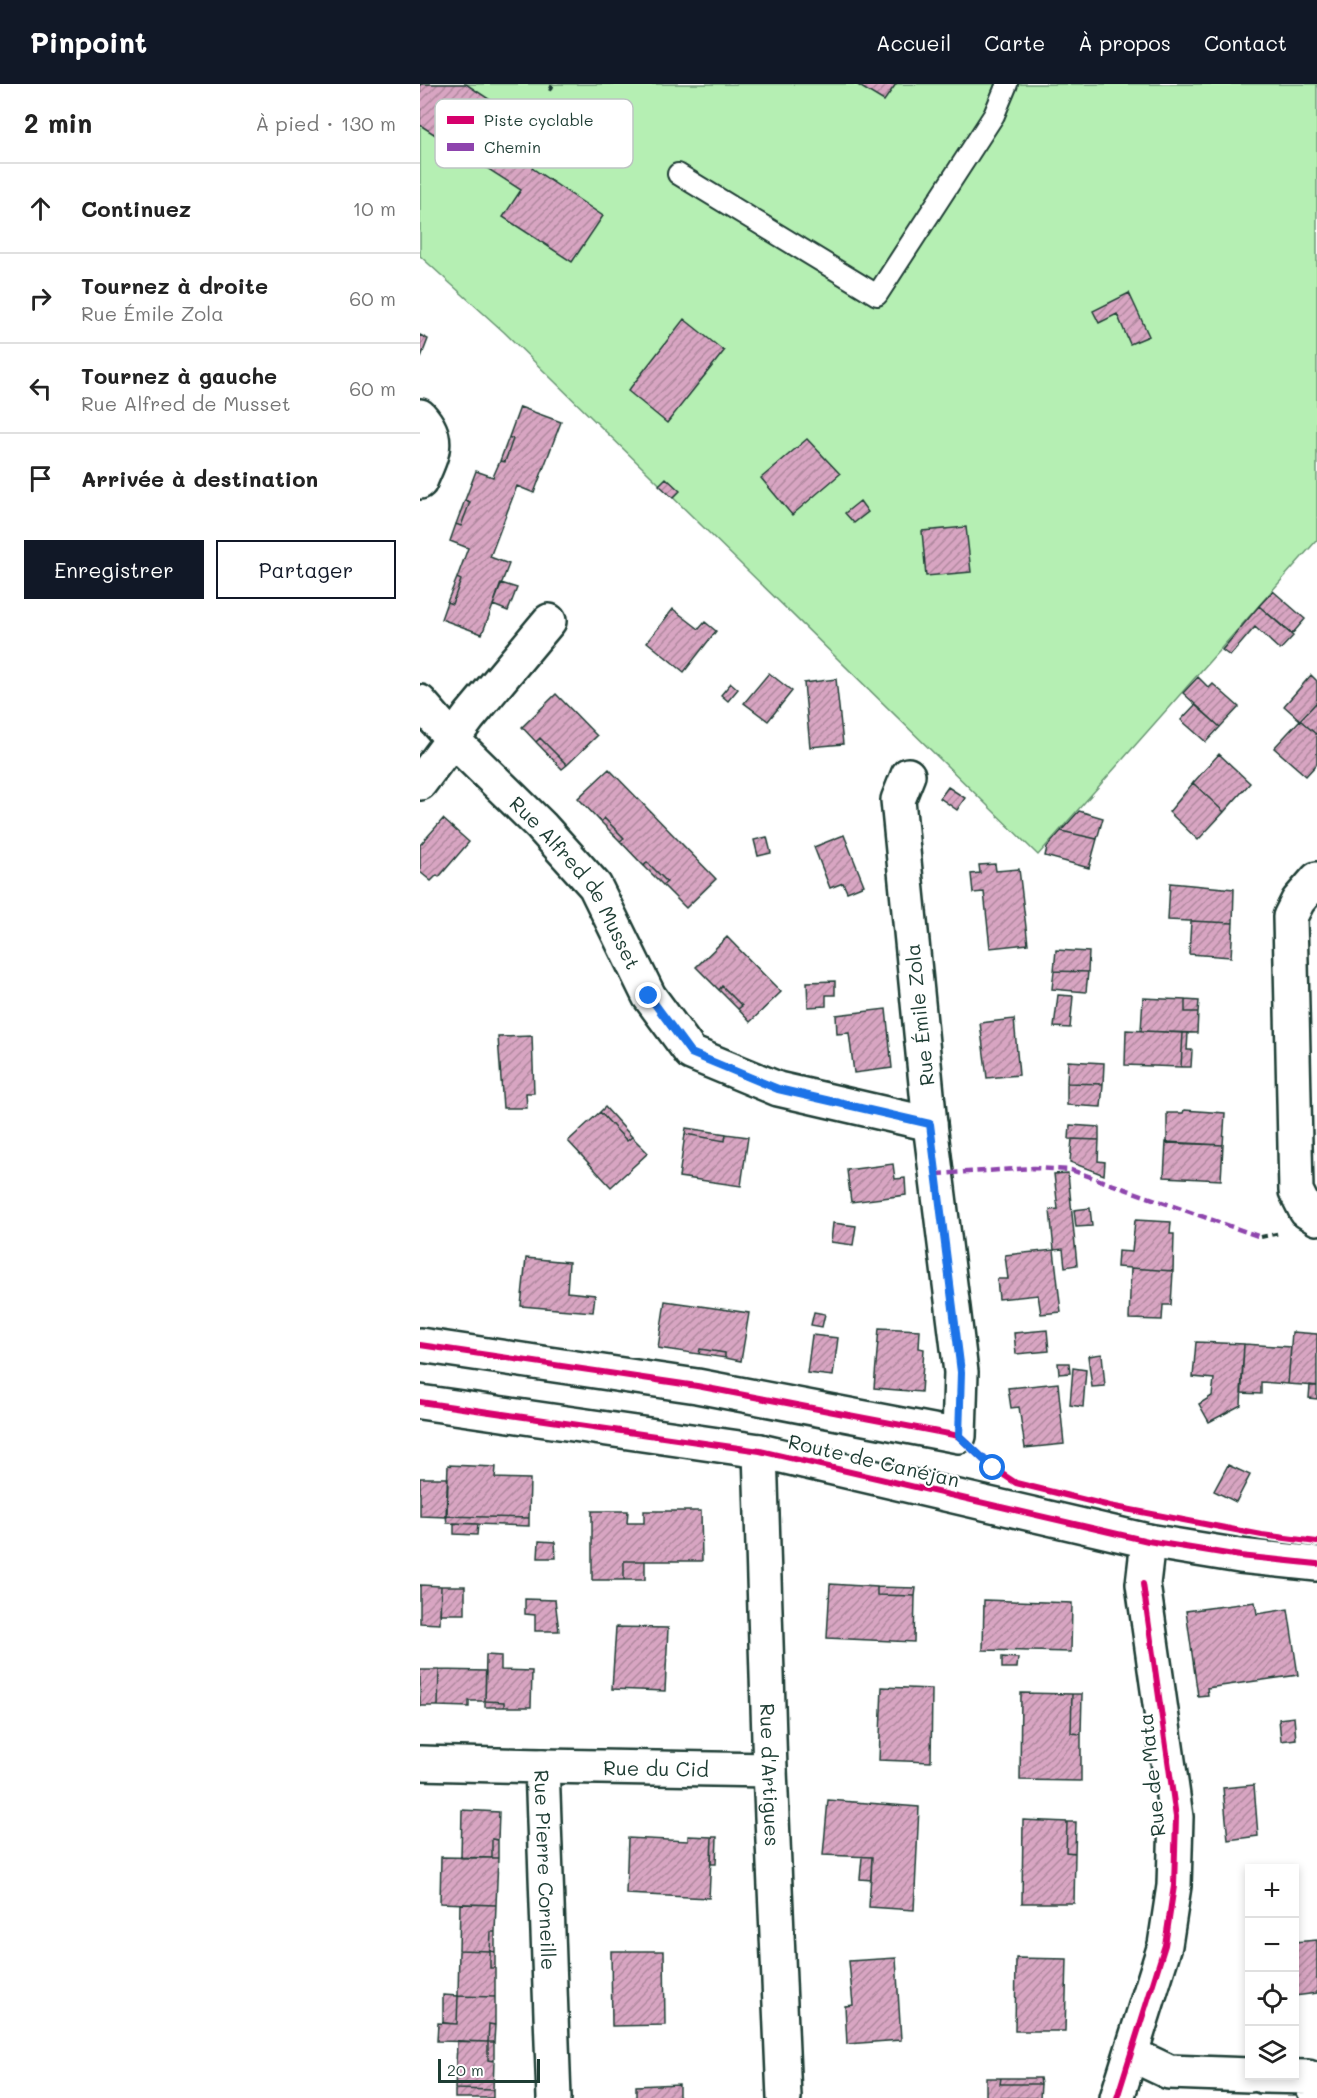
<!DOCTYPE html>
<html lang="fr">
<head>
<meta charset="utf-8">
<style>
  :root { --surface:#fff; --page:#f6f6f6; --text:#222; --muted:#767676; --line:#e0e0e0; --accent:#111827 }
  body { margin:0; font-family:Mali,sans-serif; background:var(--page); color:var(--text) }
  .controls { position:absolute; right:18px; bottom:18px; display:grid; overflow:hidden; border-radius:0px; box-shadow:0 3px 9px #0003 }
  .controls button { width:54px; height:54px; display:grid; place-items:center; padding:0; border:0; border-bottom:2px solid var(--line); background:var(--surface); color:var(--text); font:30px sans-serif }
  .scale { position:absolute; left:18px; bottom:15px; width:102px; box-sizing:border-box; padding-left:6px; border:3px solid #1f3d34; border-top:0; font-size:16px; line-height:21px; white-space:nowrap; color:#1f3d34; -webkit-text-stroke:4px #fff; paint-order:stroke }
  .stop { position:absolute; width:18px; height:18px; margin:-14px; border:4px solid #1a73e8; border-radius:50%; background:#fff }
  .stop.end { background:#1a73e8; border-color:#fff; box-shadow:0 2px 6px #0008 }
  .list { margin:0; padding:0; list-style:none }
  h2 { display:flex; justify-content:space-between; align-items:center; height:78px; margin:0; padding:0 24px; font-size:26px }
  h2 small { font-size:20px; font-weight:400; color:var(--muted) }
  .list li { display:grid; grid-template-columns:39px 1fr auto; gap:18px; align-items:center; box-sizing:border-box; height:90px; padding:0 24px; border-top:2px solid var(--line) }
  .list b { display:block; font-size:22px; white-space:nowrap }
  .list p { margin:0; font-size:20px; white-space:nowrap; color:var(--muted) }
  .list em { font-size:20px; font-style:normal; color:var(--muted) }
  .actions { display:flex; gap:12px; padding:18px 24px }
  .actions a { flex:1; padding:14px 0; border:2px solid var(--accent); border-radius:0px; text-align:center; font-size:21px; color:var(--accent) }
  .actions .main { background:var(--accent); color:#fff }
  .icon { flex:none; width:33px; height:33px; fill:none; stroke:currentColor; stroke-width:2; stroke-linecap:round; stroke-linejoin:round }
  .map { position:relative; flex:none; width:897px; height:2014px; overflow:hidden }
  header { display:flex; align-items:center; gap:36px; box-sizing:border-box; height:84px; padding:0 30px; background:var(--accent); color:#fff }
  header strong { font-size:28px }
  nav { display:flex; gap:33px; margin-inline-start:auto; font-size:21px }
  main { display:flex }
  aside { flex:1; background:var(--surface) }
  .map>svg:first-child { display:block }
  .garden { fill:#b5efb3; stroke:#6a9674; stroke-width:1.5 }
  .building { fill:url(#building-hatch); stroke:#1f3d34; stroke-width:1.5 }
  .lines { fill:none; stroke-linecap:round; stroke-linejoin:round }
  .service-casing { stroke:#1f3d34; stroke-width:24 }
  .minor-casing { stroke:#1f3d34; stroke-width:38 }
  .tertiary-casing { stroke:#1f3d34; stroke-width:38 }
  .path { stroke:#1f3d34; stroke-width:4; stroke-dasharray:6 4.5; stroke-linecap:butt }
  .service { stroke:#fff; stroke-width:20 }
  .minor { stroke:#fff; stroke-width:33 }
  .tertiary { stroke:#fff; stroke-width:33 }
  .quiet { stroke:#8e44ad; stroke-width:4.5; stroke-dasharray:9 4.5; stroke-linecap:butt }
  .cycleway-casing { stroke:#fff; stroke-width:10 }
  .cycleway { stroke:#d6006c; stroke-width:6 }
  .route { stroke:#1a73e8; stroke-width:8 }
  .labels { text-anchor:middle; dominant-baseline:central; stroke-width:4.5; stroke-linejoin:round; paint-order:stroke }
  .street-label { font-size:20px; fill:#1f3d34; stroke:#fff }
  .key { fill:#fff; stroke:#bcc5c2; stroke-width:1.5 }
  .key-label { font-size:16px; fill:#1f3d34 }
</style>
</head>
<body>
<header>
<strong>Pinpoint</strong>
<nav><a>Accueil</a><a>Carte</a><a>À propos</a><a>Contact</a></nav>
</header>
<main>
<aside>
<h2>2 min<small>À pied · 130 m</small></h2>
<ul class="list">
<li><svg class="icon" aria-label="ahead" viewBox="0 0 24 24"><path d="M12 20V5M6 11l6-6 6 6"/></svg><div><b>Continuez</b></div><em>10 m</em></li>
<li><svg class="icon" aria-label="right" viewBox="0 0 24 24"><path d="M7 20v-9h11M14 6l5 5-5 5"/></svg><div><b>Tournez à droite</b><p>Rue Émile Zola</p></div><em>60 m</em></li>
<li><svg class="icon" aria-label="left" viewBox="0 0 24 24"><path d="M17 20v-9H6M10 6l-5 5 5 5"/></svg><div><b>Tournez à gauche</b><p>Rue Alfred de Musset</p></div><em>60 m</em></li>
<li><svg class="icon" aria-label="arrive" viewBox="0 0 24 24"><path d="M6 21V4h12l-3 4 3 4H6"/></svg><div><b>Arrivée à destination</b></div></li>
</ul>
<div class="actions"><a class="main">Enregistrer</a><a>Partager</a></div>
</aside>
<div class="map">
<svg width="897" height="2014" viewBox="0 0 897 2014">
  <defs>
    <pattern id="building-hatch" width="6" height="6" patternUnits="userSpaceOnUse" patternTransform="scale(1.5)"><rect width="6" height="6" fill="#d8a5c2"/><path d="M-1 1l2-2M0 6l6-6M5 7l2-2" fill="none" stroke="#af889e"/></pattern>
  </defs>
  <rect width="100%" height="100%" fill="#fff"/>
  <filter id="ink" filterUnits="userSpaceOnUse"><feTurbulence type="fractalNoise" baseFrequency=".0167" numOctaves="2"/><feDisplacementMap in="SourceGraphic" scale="12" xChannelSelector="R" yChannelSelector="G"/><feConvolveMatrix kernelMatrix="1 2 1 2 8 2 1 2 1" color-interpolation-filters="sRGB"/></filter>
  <g filter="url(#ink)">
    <!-- garden -->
    <path class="garden" d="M0 0H897V456L618 771 84 248 0 172Z"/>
    <!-- building -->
    <path class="building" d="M0 0H46L131 56 112 84 183 132 152 178 83 133 101 106 0 41Z
      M436 0H476L464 17Z
      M709 209 729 252 710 260 697 230 679 239 673 227Z
      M264 235 304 267 247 339 208 307Z
      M0 251 8 255 0 276Z
      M100 323 141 338 114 409 97 402 70 473 89 480 62 550 21 535 27 518 32 520 41 496 37 494 48 464 30 457 36 440 41 442 50 418 45 416 56 387 73 393 80 377 85 378 93 355 89 353Z
      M89 353 93 355 85 378 80 377Z
      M387 355 420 390 372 431 341 394Z
      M246 394 260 407 253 414 239 401Z
      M45 416 50 418 41 442 36 440Z
      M440 417 448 428 434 439 425 429Z
      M546 443 551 488 506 492 502 447Z
      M37 494 41 496 32 520 27 518Z
      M81 499 97 504 88 527 73 521Z
      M853 507 885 535 872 550 839 522Z
      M839 522 873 552 860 566 835 543 810 572 802 566Z
      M253 525 279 545 285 538 296 547 264 588 227 558Z
      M349 589 372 607 348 637 324 619Z
      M891 591 897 597V618L880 636 864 622Z
      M778 593 789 604 793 600 819 623 800 643 763 609Z
      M416 595 423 660 390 663 384 599Z
      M311 599 318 605 308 617 301 611Z
      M136 610 177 652 147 681 120 654 116 658 102 643Z
      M897 618V651L880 636Z
      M775 621 800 643 786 658 761 636Z
      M880 636 897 651V680L886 692 854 664Z
      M120 654 147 681 142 685 116 658Z
      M799 670 830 699 804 728 773 699Z
      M189 685 296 795 266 824 243 801 247 798 227 778 224 782 200 757 204 754 184 734 181 738 158 714Z
      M773 699 804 728 778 756 749 728Z
      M528 703 545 714 537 726 520 714Z
      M659 727 683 734 677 755 641 747Z
      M184 734 204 754 200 757 181 738Z
      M23 735 49 758 19 793 17 791 11 797 0 788V761Z
      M641 747 677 755 669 784 625 772 627 763Z
      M424 751 444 801 427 808 423 799 410 804 394 763Z
      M347 753 351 769 338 772 334 756Z
      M227 778 247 798 243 801 224 782Z
      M575 780 576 787 599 785 608 860 570 864 564 808 553 809 551 790 560 789 559 781Z
      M750 799 814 805 813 839 748 836Z
      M771 837 813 839 811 873 769 870Z
      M307 853 361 908 330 938 318 925 322 922 302 902 299 906 276 883Z
      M636 866 669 868 668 888 634 887Z
      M634 887 668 888 666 908 632 905Z
      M415 897V911H406V922L388 923 387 898Z
      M302 902 322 922 318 925 299 906Z
      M638 911 653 912 650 944 634 943Z
      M723 914 765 916V928H778L777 949 721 947Z
      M765 916 779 917 778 928H765Z
      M466 925 472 984 434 989 429 949 417 950 416 931Z
      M594 935 599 991 567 994 560 939Z
      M706 946 763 949 761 983 705 981Z
      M763 949H768L767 966H772L771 983H761Z
      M112 952 114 1009H106L107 1024H83L78 953Z
      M648 977 684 979 683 1000 647 999Z
      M647 999 683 1000 681 1023 647 1021Z
      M185 1023 212 1053 207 1057 180 1028Z
      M764 1026 805 1029 803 1061 747 1059V1029H763Z
      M180 1028 207 1057 212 1053 228 1069 191 1103 148 1057Z
      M650 1041 679 1043V1056L649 1055Z
      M266 1044 306 1050 305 1057 265 1050Z
      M265 1050 305 1057 306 1050 328 1053 321 1102 259 1093Z
      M652 1055 679 1056 678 1077 685 1078 684 1091 650 1078Z
      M746 1058 803 1061 801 1096 744 1093Z
      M473 1080 475 1095 485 1094 486 1111 431 1118 427 1086Z
      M648 1089 657 1181 645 1183 643 1165 634 1166 630 1126 638 1125 634 1090Z
      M670 1124 672 1142 656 1143 654 1126Z
      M715 1136 751 1138 750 1150H754L753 1187 697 1183 698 1167 712 1168Z
      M413 1139 436 1142 433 1161 411 1158Z
      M634 1166 641 1228 621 1230 618 1211 579 1215 577 1195H588L585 1171Z
      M106 1174 149 1178 147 1208 175 1211 173 1228 101 1222Z
      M711 1184 753 1187 751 1221H743L742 1236 709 1235Z
      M245 1217 329 1229 321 1277 305 1274V1269L280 1265 279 1270 238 1264Z
      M394 1228 405 1230 402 1243 391 1241Z
      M459 1244 500 1246 499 1264 504 1265 501 1308 454 1304Z
      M627 1246 629 1267 596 1270 594 1249Z
      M872 1248 897 1250V1302L868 1300Z
      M392 1251 418 1254 413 1292 387 1289Z
      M776 1258 824 1260 821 1321 789 1338 779 1320 792 1312 794 1295 773 1293Z
      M824 1260 871 1263 868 1300 841 1298V1310L821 1309Z
      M280 1265 305 1269V1274L279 1270Z
      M682 1270 685 1302 672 1303 668 1272Z
      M638 1279H649L650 1289 639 1290Z
      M653 1284 666 1286 663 1323 650 1321Z
      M638 1299 644 1360 605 1364 599 1323 591 1324 588 1304Z
      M890 1301 897 1302V1315L889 1314Z
      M28 1381 76 1383 75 1394 110 1395 109 1434 26 1432Z
      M808 1381 830 1391 816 1418 794 1407Z
      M0 1394H28L27 1433 0 1432Z
      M172 1427H208L207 1439H224V1427H281L282 1477H204V1496H172Z
      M26 1432 109 1434V1442L27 1439Z
      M34 1439 58 1440 57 1451 34 1450Z
      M119 1457 135 1458 136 1474H118Z
      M204 1477H225V1496H204Z
      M410 1500 457 1503V1511L495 1512 494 1558 407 1554Z
      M0 1501 21 1502 20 1540 0 1539Z
      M21 1502H45V1530H20Z
      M457 1503 496 1504 495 1512 457 1511Z
      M105 1515 135 1516 139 1547H115V1531L105 1530Z
      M564 1516 652 1519 651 1568 563 1566Z
      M835 1518 837 1530 868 1525 878 1591 787 1604 788 1611 778 1612 766 1527Z
      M196 1543 248 1544 245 1607 192 1605Z
      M66 1571 81 1572V1586L112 1587 111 1623H84V1618L65 1617Z
      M582 1573 598 1574 597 1584H582Z
      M0 1586H19L18 1622H0Z
      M19 1586 66 1587 65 1617H49V1623L18 1622Z
      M462 1603 512 1605 511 1678 459 1676Z
      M601 1609 652 1610 651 1649 661 1650V1697L600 1696Z
      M652 1610H662L661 1650 651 1649Z
      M65 1617 84 1618V1623H65Z
      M874 1633 876 1655 861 1657 859 1635Z
      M834 1701 838 1752 808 1756 803 1704Z
      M408 1716 499 1723 494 1826 449 1823 452 1773 403 1771Z
      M42 1726 79 1728 78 1756 72 1755V1774H41Z
      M603 1736 647 1738 646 1768 655 1769 654 1819H602Z
      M647 1738H656L655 1769 646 1768Z
      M268 1752 292 1753 289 1814 206 1810 208 1754 268 1757Z
      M292 1753H297L296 1780H291Z
      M72 1755 78 1756V1774H72Z
      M21 1773 78 1774 76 1821 20 1819Z
      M442 1773H452L451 1796 440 1795Z
      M40 1820 76 1821 75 1848H71L70 1867 39 1866Z
      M71 1848H75V1868L70 1867Z
      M897 1856V1909L875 1912 874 1858Z
      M39 1866 70 1867V1884H75V1913L38 1912Z
      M70 1867 75 1868V1884H70Z
      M191 1867H244L245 1941 192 1942Z
      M476 1874 481 1956 427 1960 425 1922 433 1921 429 1877Z
      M596 1874 647 1875 645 1947H595Z
      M23 1911 38 1912 37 1940 23 1939Z
      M38 1912 75 1913V1941L69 1940 68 1958 17 1957 18 1939 37 1940Z
      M69 1940 75 1941 74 1958H68Z
      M37 1957 68 1958V1976L74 1977 73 2006 35 2005Z
      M68 1958H74V1977L68 1976Z
      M566 1994H581L580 2000H621L620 2014H566Z
      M581 1994H620L621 2000H580Z
      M259 2000V2014H216V2002Z
      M35 2005 73 2006V2014H35Z"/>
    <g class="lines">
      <defs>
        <path id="service" d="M258 90 457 211 574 31 587 0"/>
        <g id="minor">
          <path d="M0 332C22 356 11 371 0 398"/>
          <path id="s1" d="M0 618 34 657 121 742 175 802 229 912 271 969 358 1005 510 1040"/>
          <path d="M0 699 49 633 129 537"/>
          <path d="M897 795 878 817 870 833 876 1107 886 1127 897 1134"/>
          <path d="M0 1261 277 1302 539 1352 541 1288 510 1040 478 716 488 691"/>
          <path id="s2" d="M340 1367 350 1686 364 2014"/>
          <path id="s3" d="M0 1679 122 1682 134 2014"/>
          <path id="s4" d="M122 1682 350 1686"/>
          <path d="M713 1971 749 1988 830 1991"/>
          <path d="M842 1992 888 1993 897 2012"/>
          <path d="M697 2014 745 1861 754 1802 756 1733 723 1500 728 1457"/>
        </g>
        <path id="tertiary" d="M0 1318 340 1367 728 1457 820 1472 897 1480"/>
      </defs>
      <!-- service casing -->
      <use href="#service" class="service-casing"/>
      <!-- minor casing -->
      <use href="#minor" class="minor-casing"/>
      <!-- tertiary casing -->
      <use href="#tertiary" class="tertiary-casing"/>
      <!-- path -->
      <path class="path" d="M130 7 133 0
        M841 1153 860 1149"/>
      <!-- service -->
      <use href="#service" class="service"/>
      <!-- minor -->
      <use href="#minor" class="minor"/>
      <!-- tertiary -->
      <use href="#tertiary" class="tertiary"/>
      <!-- quiet -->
      <path class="quiet" d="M516 1090 613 1084 651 1086 841 1153"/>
      <defs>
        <path id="cycleway" d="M0 1261 277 1302 539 1352 573 1384 596 1399 690 1422 842 1451 897 1458
          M0 1318 340 1367 728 1457 820 1472 897 1480
          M697 2014 745 1861 754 1802 756 1733 723 1500"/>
      </defs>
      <!-- cycleway casing -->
      <use href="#cycleway" class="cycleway-casing"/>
      <!-- cycleway -->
      <use href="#cycleway" class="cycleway"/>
    </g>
  </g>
  <g class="lines" filter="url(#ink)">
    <!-- route -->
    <path class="route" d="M229 912 271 969 358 1005 510 1040 541 1288 539 1352 573 1384"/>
  </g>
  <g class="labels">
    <!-- street labels -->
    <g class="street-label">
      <text stroke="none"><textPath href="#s1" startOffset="240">Rue Alfred de Musset</textPath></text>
      <text transform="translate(499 931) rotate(-96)">Rue Émile Zola</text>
      <text transform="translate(454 1376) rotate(13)">Route de Canéjan</text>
      <text stroke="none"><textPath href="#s4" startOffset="114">Rue du Cid</textPath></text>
      <text stroke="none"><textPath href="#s2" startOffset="324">Rue d'Artigues</textPath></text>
      <text transform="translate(731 1691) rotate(-96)">Rue de Mata</text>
      <text stroke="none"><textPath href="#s3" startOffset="226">Rue Pierre Corneille</textPath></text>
    </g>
  </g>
  <!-- legend -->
  <rect x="15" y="15" width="198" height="69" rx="9" class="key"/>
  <rect x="27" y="32" width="27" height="8" fill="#d6006c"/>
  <rect x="27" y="59" width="27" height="8" fill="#8e44ad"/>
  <g class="key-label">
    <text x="64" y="42">Piste cyclable</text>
    <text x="64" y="69">Chemin</text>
  </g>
</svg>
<div class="controls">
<button>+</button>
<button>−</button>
<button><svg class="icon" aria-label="locate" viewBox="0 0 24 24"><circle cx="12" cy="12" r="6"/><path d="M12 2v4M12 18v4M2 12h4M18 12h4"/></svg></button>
<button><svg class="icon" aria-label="layers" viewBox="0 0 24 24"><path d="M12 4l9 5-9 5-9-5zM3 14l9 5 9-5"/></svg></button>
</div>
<div class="scale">20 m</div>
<div class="stop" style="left:573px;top:1384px"></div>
<div class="stop end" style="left:229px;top:912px"></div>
</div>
</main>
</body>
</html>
